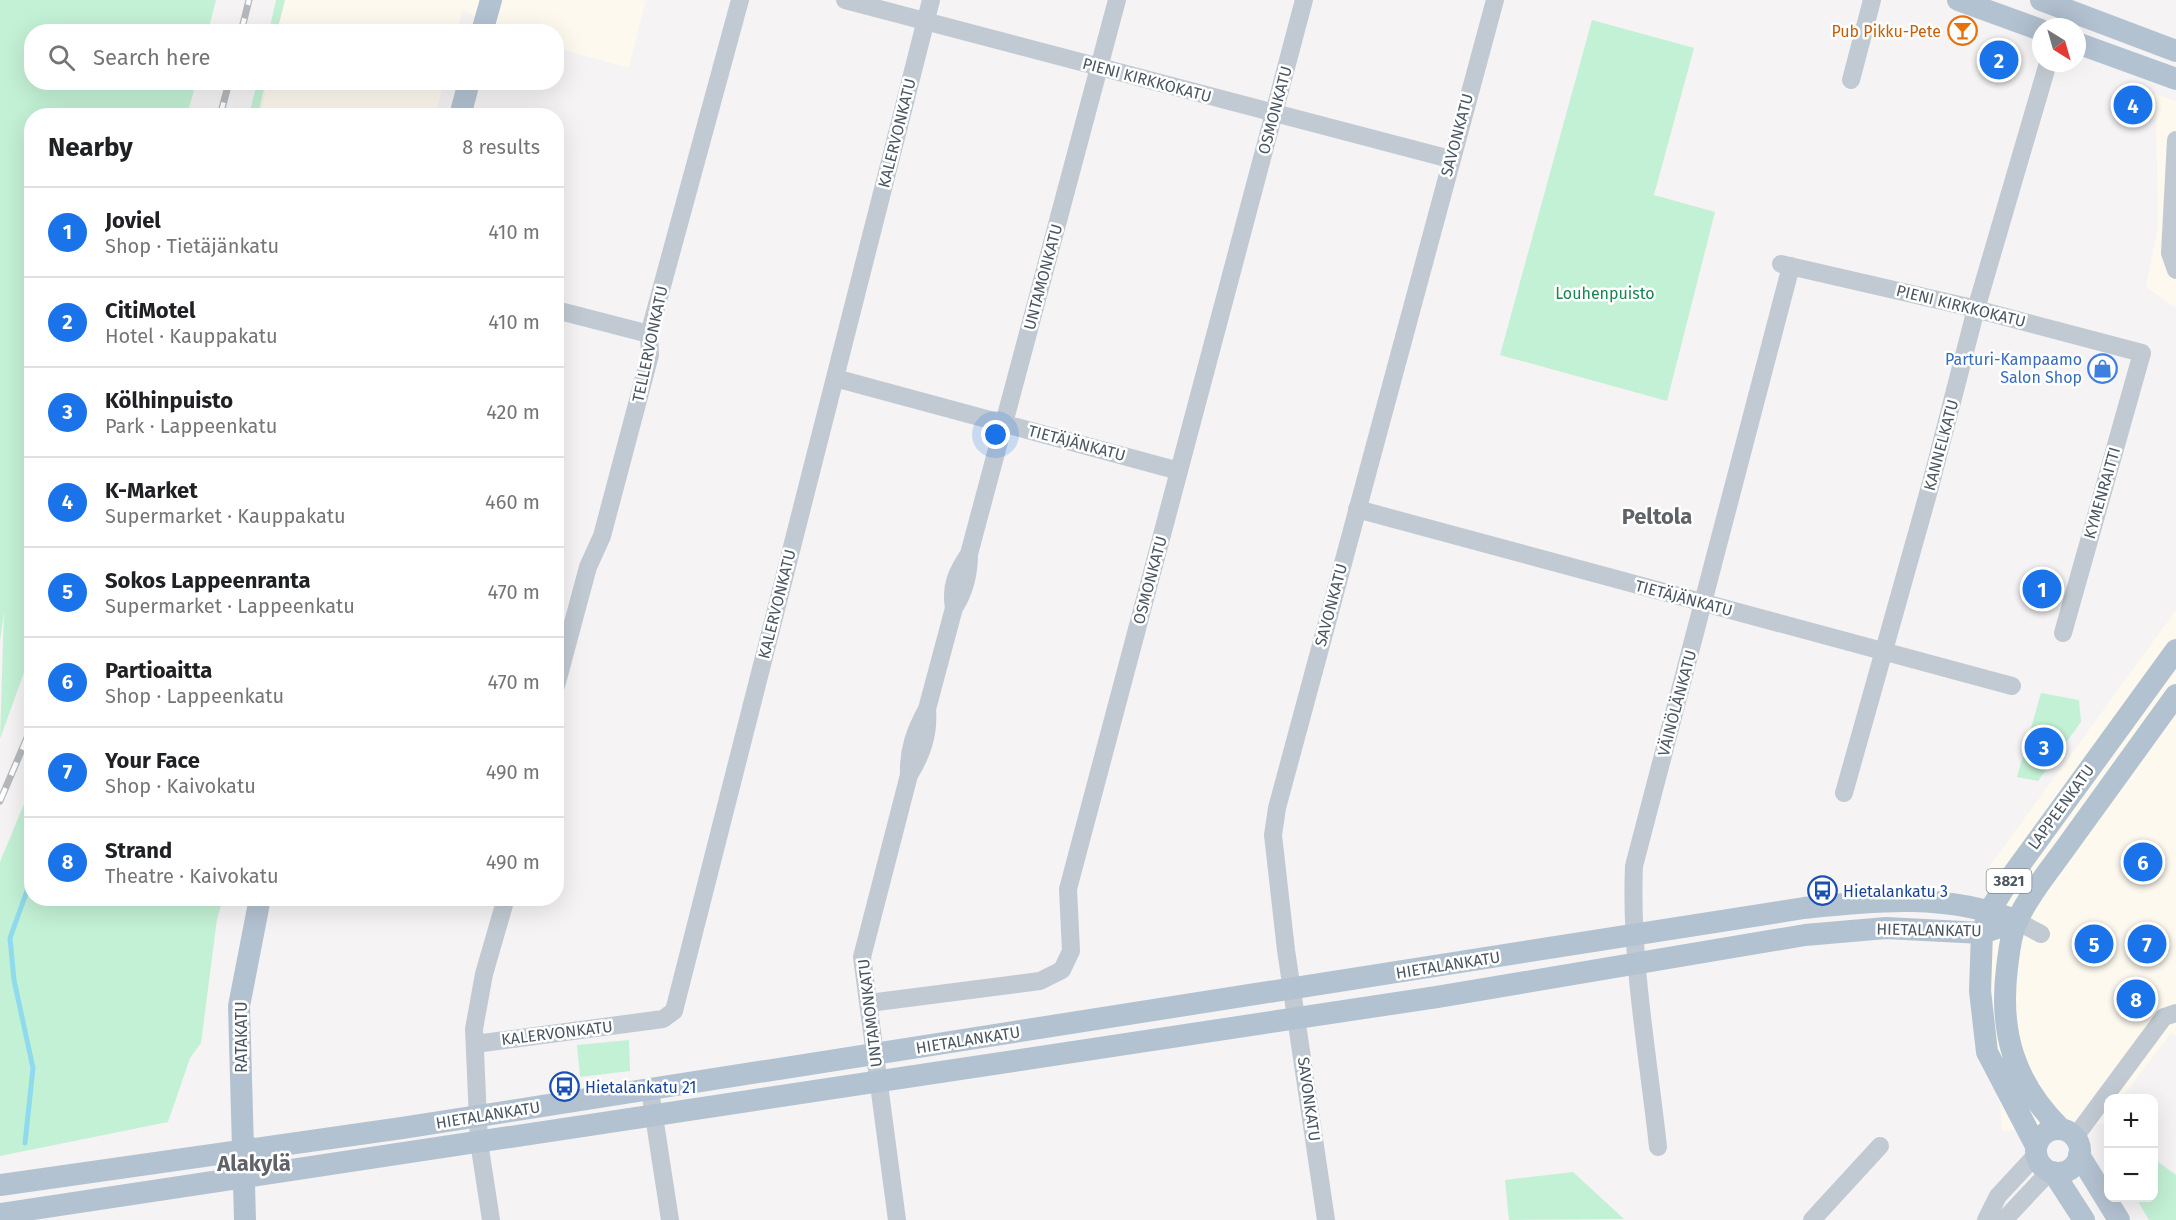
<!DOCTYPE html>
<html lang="en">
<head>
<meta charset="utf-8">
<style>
  :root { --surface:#fff; --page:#f6f6f6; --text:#202124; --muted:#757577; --line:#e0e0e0; --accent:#1a73e8 }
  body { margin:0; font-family:"Fira Sans",sans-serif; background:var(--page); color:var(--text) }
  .controls { position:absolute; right:18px; bottom:18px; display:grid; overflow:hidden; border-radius:12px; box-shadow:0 6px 24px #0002 }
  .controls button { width:54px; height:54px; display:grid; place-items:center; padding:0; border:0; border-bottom:2px solid var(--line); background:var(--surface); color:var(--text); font:30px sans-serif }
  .compass { position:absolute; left:2032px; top:18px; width:54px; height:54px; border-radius:50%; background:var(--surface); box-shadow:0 6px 24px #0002; rotate:143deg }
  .you { position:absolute; left:996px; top:435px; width:21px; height:21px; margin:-15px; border:4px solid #fff; border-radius:50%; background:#1a73e8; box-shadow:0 0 0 9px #1a73e833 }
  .badge { display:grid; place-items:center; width:39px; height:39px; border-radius:50%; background:var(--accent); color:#fff; font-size:20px; font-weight:700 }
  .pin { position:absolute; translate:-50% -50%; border:3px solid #fff; box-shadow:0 2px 6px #0006 }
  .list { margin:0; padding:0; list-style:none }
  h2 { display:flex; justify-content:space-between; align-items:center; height:78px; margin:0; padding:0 24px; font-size:26px }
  h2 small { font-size:20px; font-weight:400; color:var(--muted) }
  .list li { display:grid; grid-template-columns:39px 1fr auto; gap:18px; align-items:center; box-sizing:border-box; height:90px; padding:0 24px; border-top:2px solid var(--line) }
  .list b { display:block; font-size:22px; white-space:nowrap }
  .list p { margin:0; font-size:20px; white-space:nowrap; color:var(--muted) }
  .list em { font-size:20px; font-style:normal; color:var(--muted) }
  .icon { flex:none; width:33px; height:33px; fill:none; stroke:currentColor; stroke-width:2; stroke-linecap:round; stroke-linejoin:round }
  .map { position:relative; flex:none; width:2176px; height:1220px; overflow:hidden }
  .search { position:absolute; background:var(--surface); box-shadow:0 6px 24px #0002; left:24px; top:24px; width:540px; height:66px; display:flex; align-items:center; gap:15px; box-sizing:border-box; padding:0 21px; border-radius:24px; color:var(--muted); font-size:22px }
  .panel { position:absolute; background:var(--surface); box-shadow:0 6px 24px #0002; left:24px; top:108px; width:540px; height:798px; border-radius:24px }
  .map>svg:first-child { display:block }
  .commercial { fill:#fdf9ef }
  .green { fill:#c3f1d5 }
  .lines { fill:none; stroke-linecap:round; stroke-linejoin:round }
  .stream { stroke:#90daee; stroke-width:5 }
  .minor { stroke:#c1cad2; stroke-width:18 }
  .major { stroke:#b3c2d1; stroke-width:22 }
  .rail-casing { stroke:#b5b8bd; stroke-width:7 }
  .rail { stroke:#fff; stroke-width:4.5; stroke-dasharray:14; stroke-linecap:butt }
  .labels { text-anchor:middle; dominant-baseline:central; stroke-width:5; stroke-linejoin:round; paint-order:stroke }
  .shield { fill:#fff; stroke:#808990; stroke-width:1.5 }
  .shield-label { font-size:15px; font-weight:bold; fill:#4a5661 }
  .food-label { font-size:16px; fill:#c56008; stroke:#fff; text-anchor:end }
  .street-label { font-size:16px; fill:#4a5661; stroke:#fff }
  .park-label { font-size:16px; fill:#17864f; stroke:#fff }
  .shop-label { font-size:16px; fill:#366cbe; stroke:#fff; text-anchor:end }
  .transit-label { font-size:16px; fill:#164399; stroke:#fff; text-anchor:start }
  .district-label { font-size:22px; font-weight:bold; fill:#5f6368; stroke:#fff }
</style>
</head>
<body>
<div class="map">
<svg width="2176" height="1220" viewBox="0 0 2176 1220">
  <rect width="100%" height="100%" fill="#f5f3f3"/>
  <!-- commercial -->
  <path class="commercial" d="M285 0H646L629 68 557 48 556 32 502 31 463 10 457 31 277 32Z
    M267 83V82L444 83 435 115H261Z
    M2143 90 2176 101V308L2146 287 2158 227 2156 116Z
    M2176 610V1036L2171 1033 2122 1098H2108V1117L2104 1123 2002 1131 1984 874Z"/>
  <!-- green -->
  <path class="green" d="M0 0H216L208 31 32 32V82L196 83 187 115 32 116V650L0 739 4 611 0 641Z
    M276 0H285L277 31H269Z
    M1592 20 1694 48 1654 195 1715 212 1667 401 1500 355Z
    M257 83H265L258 115H249Z
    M2041 693 2079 700 2081 722 2038 781 2017 777Z
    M31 787 32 898 223 899 217 919 201 1043 190 1058 168 1122 0 1156V862Z
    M629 1040 630 1071 580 1077 577 1045Z
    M2154 1159 2176 1175V1220H2149L2136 1198H2154Z
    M1573 1172 1624 1219 1509 1220 1505 1180Z"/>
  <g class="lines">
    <!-- stream -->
    <path class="stream" d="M25 1143 33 1068 14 980 10 938 32 877"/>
    <!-- minor -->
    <path class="minor" d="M845 0 1450 159
      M2063 27 2069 11
      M1851 80 1872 0
      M2176 140 2170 253 2176 270
      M1781 264 1964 306 2142 353 2063 633
      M556 310 649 334
      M835 378 1179 471
      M1357 509 2012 686
      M969 554 1117 0
      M556 686 588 567 602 536 650 355 649 334 740 0
      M927 709 954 608C965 591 969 574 969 554 957 572 950 586 954 608
      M1844 793 1931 483 1976 309 2048 63
      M2017 921 2041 934
      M869 1003 1040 981 1062 970 1071 951 1068 889 1304 0
      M475 1044 663 1019 674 1011 931 0
      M650 1090 670 1220
      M2075 1137 2164 1017 2176 1013
      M1658 1147C1648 1054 1630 959 1634 866L1791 266
      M491 1220 479 1142 474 1029 484 974 506 898
      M897 1220 862 957 909 775C922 754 929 734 927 709 915 731 908 750 909 775
      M1326 1220 1286 950 1273 835 1277 808 1495 0
      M1812 1220 1880 1146
      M1986 1220 1998 1196 2036 1155
      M2004 1220 2049 1172"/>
    <!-- major -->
    <path class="major" d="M1958 0 2041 30
      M2041 0 2176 51
      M482 32 491 0
      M2077 43 2176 79
      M460 116 469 82
      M2036 1151a22 22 0 1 1 44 0a22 22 0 1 1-44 0Z
      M2061 1129C2014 1083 1999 1032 2007 968 2009 953 2010 937 2016 923 2027 897 2052 867 2069 843 2105 794 2140 744 2176 695
      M2036 1146 1987 1052 1980 991 1982 933 1990 910 2011 877 2176 650
      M2079 1155 2119 1220
      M2053 1172 2084 1220
      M0 1185 402 1128 1804 908C1876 900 1949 893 2017 921
      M0 1214 1437 997 1805 935 1886 928 1982 933 2017 921
      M245 1220 239 1006 260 898"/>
    <defs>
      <path id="rail" d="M241 32 249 0
        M220 116 229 82
        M0 801 32 726"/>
    </defs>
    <!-- rail casing -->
    <use href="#rail" class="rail-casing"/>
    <!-- rail -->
    <use href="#rail" class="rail"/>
  </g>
  <!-- icons -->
  <defs>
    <symbol id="bar-ring" viewBox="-11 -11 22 22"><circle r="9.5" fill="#fff" stroke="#e8710a" stroke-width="1.5"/><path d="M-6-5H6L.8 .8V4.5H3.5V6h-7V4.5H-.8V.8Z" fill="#e8710a"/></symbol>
    <symbol id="shop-ring" viewBox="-11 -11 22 22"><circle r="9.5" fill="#fff" stroke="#3f7fe0" stroke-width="1.5"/><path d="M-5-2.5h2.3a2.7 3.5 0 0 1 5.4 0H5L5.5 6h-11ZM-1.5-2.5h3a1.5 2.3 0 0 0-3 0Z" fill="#3f7fe0"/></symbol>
    <symbol id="bus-ring" viewBox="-11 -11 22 22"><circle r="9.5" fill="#fff" stroke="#1a4fb4" stroke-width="1.5"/><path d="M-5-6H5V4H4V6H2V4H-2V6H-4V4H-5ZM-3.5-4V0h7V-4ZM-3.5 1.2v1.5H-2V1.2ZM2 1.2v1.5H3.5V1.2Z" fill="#1a4fb4"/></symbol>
  </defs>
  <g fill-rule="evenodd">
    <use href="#bar-ring" x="1946" y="14" width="33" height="33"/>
    <use href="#shop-ring" x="2086" y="352" width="33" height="33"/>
    <use href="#bus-ring" x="1806" y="874" width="33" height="33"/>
    <use href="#bus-ring" x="548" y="1070" width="33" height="33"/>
  </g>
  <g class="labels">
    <!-- shield labels -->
    <rect class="shield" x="1986.5" y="869" width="45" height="24" rx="4.5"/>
    <g class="shield-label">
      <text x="2009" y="881">3821</text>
    </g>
    <!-- food labels -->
    <g class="food-label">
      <text x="1941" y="31">Pub Pikku-Pete</text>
    </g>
    <!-- street labels -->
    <g class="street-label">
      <text transform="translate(1147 80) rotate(15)">PIENI KIRKKOKATU</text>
      <text transform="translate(1275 110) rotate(-75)">OSMONKATU</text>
      <text transform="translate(897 133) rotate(-76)">KALERVONKATU</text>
      <text transform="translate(1457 135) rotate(-75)">SAVONKATU</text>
      <text transform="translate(1043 277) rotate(-75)">UNTAMONKATU</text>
      <text transform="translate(1961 306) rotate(14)">PIENI KIRKKOKATU</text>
      <text transform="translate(650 344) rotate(-78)">TELLERVONKATU</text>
      <text transform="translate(1077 443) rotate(15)">TIETÄJÄNKATU</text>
      <text transform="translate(1941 445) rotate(-75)">KANNELKATU</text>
      <text transform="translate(2102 493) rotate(-74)">KYMENRAITTI</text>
      <text transform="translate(1150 580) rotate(-75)">OSMONKATU</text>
      <text transform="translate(1684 598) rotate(15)">TIETÄJÄNKATU</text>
      <text transform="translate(777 604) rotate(-76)">KALERVONKATU</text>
      <text transform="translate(1331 605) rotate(-75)">SAVONKATU</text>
      <text transform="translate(1677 703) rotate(-75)">VÄINÖLÄNKATU</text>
      <text transform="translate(2061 807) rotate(-54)">LAPPEENKATU</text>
      <text transform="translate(1929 930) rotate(1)">HIETALANKATU</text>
      <text transform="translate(1448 965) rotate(-9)">HIETALANKATU</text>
      <text transform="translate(870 1013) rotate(-97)">UNTAMONKATU</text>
      <text transform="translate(557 1033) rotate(-7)">KALERVONKATU</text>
      <text transform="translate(241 1037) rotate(-90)">RATAKATU</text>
      <text transform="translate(968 1040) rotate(-9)">HIETALANKATU</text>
      <text transform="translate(1309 1099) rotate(82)">SAVONKATU</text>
      <text transform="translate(488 1115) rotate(-9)">HIETALANKATU</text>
    </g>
    <!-- park labels -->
    <g class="park-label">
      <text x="1605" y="293">Louhenpuisto</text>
    </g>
    <!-- shop labels -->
    <g class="shop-label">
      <text x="2082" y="359">Parturi-Kampaamo<tspan x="2082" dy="18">Salon Shop</tspan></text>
    </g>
    <!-- transit labels -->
    <g class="transit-label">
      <text x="1843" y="891">Hietalankatu 3</text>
      <text x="585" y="1087">Hietalankatu 21</text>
    </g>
    <!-- district labels -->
    <g class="district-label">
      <text x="1657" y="516">Peltola</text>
      <text x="254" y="1163">Alakylä</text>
    </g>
  </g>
</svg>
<div class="controls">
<button>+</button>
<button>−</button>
</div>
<svg class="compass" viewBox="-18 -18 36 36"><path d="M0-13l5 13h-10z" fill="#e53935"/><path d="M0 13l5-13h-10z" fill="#757577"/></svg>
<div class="you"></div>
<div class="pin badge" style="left:2042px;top:589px">1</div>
<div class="pin badge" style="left:1999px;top:60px">2</div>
<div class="pin badge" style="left:2044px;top:747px">3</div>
<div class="pin badge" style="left:2133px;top:105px">4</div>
<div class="pin badge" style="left:2094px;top:944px">5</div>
<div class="pin badge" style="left:2143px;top:862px">6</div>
<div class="pin badge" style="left:2147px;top:944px">7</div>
<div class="pin badge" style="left:2136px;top:999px">8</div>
<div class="search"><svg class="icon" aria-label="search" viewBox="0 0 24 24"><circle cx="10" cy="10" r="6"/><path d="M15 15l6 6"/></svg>Search here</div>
<section class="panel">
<h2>Nearby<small>8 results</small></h2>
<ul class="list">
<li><span class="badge">1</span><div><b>Joviel</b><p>Shop · Tietäjänkatu</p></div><em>410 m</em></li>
<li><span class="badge">2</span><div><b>CitiMotel</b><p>Hotel · Kauppakatu</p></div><em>410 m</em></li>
<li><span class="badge">3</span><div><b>Kölhinpuisto</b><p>Park · Lappeenkatu</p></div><em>420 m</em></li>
<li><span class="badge">4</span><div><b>K-Market</b><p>Supermarket · Kauppakatu</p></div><em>460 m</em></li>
<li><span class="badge">5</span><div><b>Sokos Lappeenranta</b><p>Supermarket · Lappeenkatu</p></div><em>470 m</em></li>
<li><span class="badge">6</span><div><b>Partioaitta</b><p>Shop · Lappeenkatu</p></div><em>470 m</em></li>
<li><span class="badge">7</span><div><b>Your Face</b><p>Shop · Kaivokatu</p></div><em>490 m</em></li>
<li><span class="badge">8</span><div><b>Strand</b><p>Theatre · Kaivokatu</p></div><em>490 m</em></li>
</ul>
</section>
</div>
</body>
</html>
